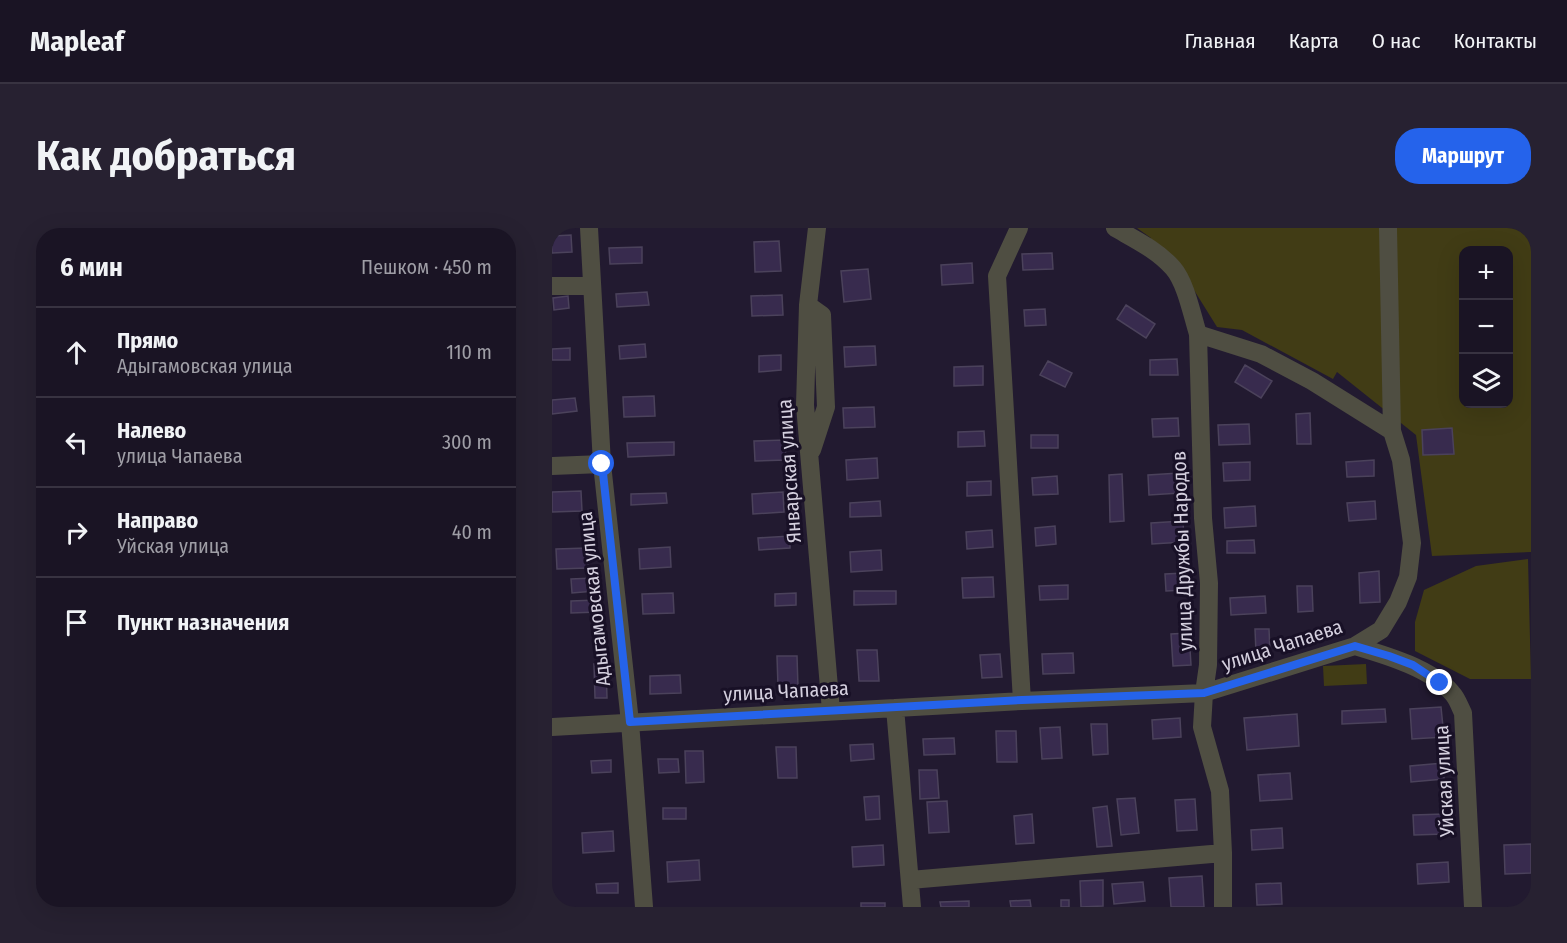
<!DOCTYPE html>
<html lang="ru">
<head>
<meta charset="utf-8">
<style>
  :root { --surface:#1a1424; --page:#272131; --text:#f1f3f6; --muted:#9f9ea6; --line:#383341; --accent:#2563eb }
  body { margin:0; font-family:"Fira Sans Condensed",sans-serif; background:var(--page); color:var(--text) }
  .controls { position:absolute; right:18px; top:18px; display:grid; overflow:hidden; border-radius:12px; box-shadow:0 6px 24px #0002 }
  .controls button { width:54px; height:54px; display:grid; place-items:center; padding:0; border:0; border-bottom:2px solid var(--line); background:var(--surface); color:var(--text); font:30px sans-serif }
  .stop { position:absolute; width:18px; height:18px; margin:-14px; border:4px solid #2563eb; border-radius:50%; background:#fff }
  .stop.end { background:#2563eb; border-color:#fff; box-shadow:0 2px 6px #0008 }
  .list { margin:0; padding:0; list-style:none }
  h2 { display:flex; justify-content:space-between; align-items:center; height:78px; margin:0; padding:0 24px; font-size:26px }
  h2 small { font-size:20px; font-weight:400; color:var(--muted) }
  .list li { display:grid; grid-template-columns:39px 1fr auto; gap:18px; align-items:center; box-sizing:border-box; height:90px; padding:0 24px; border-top:2px solid var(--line) }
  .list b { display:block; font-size:22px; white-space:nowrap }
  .list p { margin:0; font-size:20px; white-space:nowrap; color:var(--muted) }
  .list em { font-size:20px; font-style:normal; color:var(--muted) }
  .icon { flex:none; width:33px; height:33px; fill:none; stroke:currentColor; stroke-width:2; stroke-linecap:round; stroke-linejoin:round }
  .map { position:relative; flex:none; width:979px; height:679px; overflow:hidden; border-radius:24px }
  header { display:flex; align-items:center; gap:36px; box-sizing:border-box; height:84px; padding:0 30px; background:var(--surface); border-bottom:2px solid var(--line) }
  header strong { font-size:28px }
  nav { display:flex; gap:33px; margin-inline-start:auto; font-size:21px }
  .intro { display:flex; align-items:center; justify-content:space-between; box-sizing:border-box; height:144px; padding:0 36px }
  h1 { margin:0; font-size:42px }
  .button { padding:15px 27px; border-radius:24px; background:var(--accent); color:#fff; font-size:21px; font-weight:700 }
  main { display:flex; gap:36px; padding:0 36px }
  aside { flex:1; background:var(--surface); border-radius:24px; box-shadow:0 6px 24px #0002 }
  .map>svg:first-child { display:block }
  .green { fill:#413c15; fill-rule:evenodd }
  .building { fill:#382b4e; stroke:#4b425b; stroke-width:1.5 }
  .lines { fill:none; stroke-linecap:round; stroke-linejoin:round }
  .minor { stroke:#4f4e42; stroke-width:18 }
  .route { stroke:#2563eb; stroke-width:8 }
  .labels { text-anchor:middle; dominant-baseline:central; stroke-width:6; stroke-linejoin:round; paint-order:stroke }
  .street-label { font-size:20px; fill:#d4cfde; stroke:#181026 }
</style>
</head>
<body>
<header>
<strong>Mapleaf</strong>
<nav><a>Главная</a><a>Карта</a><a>О нас</a><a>Контакты</a></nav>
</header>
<div class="intro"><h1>Как добраться</h1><a class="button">Маршрут</a></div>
<main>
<aside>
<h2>6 мин<small>Пешком · 450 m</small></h2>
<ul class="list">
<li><svg class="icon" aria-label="ahead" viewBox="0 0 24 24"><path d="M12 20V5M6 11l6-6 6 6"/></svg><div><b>Прямо</b><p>Адыгамовская улица</p></div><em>110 m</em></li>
<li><svg class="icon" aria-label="left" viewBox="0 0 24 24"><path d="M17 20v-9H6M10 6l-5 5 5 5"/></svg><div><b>Налево</b><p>улица Чапаева</p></div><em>300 m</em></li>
<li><svg class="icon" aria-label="right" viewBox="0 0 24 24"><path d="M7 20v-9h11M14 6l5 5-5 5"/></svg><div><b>Направо</b><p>Уйская улица</p></div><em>40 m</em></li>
<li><svg class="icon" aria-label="arrive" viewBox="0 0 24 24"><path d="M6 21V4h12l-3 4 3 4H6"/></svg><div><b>Пункт назначения</b></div></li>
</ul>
</aside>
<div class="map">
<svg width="979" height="679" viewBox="0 0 979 679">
  <rect width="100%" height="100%" fill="#221a30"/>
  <!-- green -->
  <path class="green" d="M585 0H979V324L880 328 864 207 785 144 781 151 690 102 665 99 627 38 598 11 599 10ZM912 22H957V176H912Z
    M976 331 979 451H918L863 423V394L872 362 924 338Z
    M814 436 815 456 772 458 771 438Z"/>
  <!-- building -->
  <path class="building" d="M19 7 20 24 0 25V8Z
    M227 13 229 43 203 44 202 14Z
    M90 19V35L58 36 57 20Z
    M500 25 501 41 471 42 470 26Z
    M420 35 421 55 390 57 389 37Z
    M316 41 319 71 292 74 289 43Z
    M95 64 97 77 65 79 64 66Z
    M230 67 231 87 200 88 199 68Z
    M16 68 17 80 2 82 1 70Z
    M574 77 603 96 594 110 565 91Z
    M493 81 494 97 473 98 472 82Z
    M93 116 94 129 68 131 67 118Z
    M323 118 324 137 293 139 292 119Z
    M18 120V132H0V121Z
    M229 127V142L207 144V128Z
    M625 131 626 147H598V132Z
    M496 133 520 145 513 159 488 147Z
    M693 137 720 153 709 170 683 154Z
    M431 138V157L402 158V139Z
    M102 168 103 188 72 189 71 169Z
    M23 170 25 183 0 186V172Z
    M322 179 323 199 292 200 291 180Z
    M758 185 759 216H745L744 186Z
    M626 190 627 208 601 209 600 191Z
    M697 196 698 216 667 217 666 197Z
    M900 200 902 226 871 227 870 202Z
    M432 203 433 218 406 219V204Z
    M479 207H506V220H479Z
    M233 212 234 232 203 233 202 213Z
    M122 214V227L76 229 75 215Z
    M325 230 326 250 295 252 294 232Z
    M822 232V248L795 249 794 234Z
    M698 234V252L672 253 671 235Z
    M627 245 628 265 597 267 596 247Z
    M570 246 572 293 558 294 557 247Z
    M505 248 506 266 481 267 480 250Z
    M439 253V267L415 268V254Z
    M29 263 30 283 0 284V264Z
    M231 264 232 284 201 286 200 266Z
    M114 265 115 275 79 277V266Z
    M328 273 329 288 298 289V275Z
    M823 273 824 291 797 293 795 275Z
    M703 278 704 298 673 300 672 280Z
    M631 293 632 314 600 316 599 295Z
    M503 298 504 316 484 318 483 300Z
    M440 302 441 319 415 321 414 304Z
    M238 308V320L207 322 206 310Z
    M702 312 703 325H675V313Z
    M118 319 119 339 88 341 87 321Z
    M35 320 36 340 5 341 4 321Z
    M329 322 330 342 299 344 298 324Z
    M827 343 828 374 808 375 807 345Z
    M632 345 633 362 614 363 613 346Z
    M441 349 442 369 411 370 410 350Z
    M42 350 43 363 20 365 19 351Z
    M516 357V371L488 372 487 358Z
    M745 358H760L761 383 746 384Z
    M302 363H344V376L302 377Z
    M121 365 122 385 91 386 90 366Z
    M244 365V377L223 378V366Z
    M713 368 714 385 679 387 678 370Z
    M45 372 46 384 19 385V373Z
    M703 401H717L718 424 704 425Z
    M637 405 639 437 621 438 619 406Z
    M305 422H325L327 453H307Z
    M521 425 522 445 491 446 490 426Z
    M448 426 450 449 430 450 428 427Z
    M225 428H245L246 459H226Z
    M42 436H54L55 470H43Z
    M128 447 129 465 98 466V448Z
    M889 479 892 509 860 511 858 481Z
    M833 481 834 494 790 496V483Z
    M745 486 747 518 695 522 692 490Z
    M628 490 629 509 601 511 600 492Z
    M539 496H555L556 526 541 527Z
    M508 499 510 530 490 531 488 500Z
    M444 503H464L465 534H445Z
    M402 510 403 526 372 527 371 511Z
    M321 516 322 531 299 533 298 517Z
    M224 519H244L245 550H226Z
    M133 523H151L152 554 134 555Z
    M106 531H126L127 544 107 545Z
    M59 532V544L40 545 39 533Z
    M891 535 892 551 859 554 858 538Z
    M367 542H385L387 570 368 571Z
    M738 545 740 571 708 573 706 547Z
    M327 568 328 591 314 592 312 569Z
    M583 570 587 605 569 607 565 571Z
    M643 571 645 602 625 603 623 572Z
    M395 573 397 604 377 605 375 574Z
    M555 578 560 618 545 619 541 580Z
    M111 580H134V591H111Z
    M480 586 482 615 464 616 462 588Z
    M892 586 893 606 862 607 861 587Z
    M730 600 731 620 700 622 699 602Z
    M61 603 62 623 31 625 30 605Z
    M979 616V645L953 646 952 617Z
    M331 617 332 637 301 639 300 619Z
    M147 632 148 652 116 654 115 634Z
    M896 634 897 654 866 656 865 636Z
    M650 648 652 679H619L617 650Z
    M551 652V678L529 679 528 653Z
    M591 654 593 673 562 676 560 656Z
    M66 655V665H45L44 656Z
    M729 655 730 676 705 677 704 656Z
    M478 672 479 679H459L458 673Z
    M509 672H517V679H509Z
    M417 673V679H389L388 674Z
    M309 675H333V679H309Z"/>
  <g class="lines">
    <!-- minor -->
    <path class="minor" d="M37 0 50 236 78 494 92 679
      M265 0 256 77 253 177 279 483
      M467 0 445 48 470 473
      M563 0C584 12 605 22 621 40 634 55 640 87 646 106L709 126 760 153 840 203
      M0 58H40
      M256 77 270 87 274 179 260 222
      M646 106 651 290 657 355 656 437 652 465 650 499 668 563 671 625V679
      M0 238 50 236
      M803 418C833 427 879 440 900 465 905 470 908 479 911 485L921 679
      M343 480 360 679
      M0 499 470 473 652 465 803 418 829 402 846 374 856 349 860 315 849 232 840 203 836 0
      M358 652 671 625"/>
  </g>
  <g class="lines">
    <!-- route -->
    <path class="route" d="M50 236 78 494 470 472 652 465 803 418 837 428 861 437 888 455"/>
  </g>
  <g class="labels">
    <!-- street labels -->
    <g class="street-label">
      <text transform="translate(237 243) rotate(-94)">Январская улица</text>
      <text transform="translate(630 323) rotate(-92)">улица Дружбы Народов</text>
      <text transform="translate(42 371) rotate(-96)">Адыгамовская улица</text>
      <text transform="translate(730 417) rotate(-18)">улица Чапаева</text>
      <text transform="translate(234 463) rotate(-3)">улица Чапаева</text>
      <text transform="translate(892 553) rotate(-93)">Уйская улица</text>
    </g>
  </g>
</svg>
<div class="controls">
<button>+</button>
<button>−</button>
<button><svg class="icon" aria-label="layers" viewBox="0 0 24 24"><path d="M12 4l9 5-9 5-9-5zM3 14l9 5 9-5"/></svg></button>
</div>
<div class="stop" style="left:50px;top:236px"></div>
<div class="stop end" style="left:888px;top:455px"></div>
</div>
</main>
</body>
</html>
